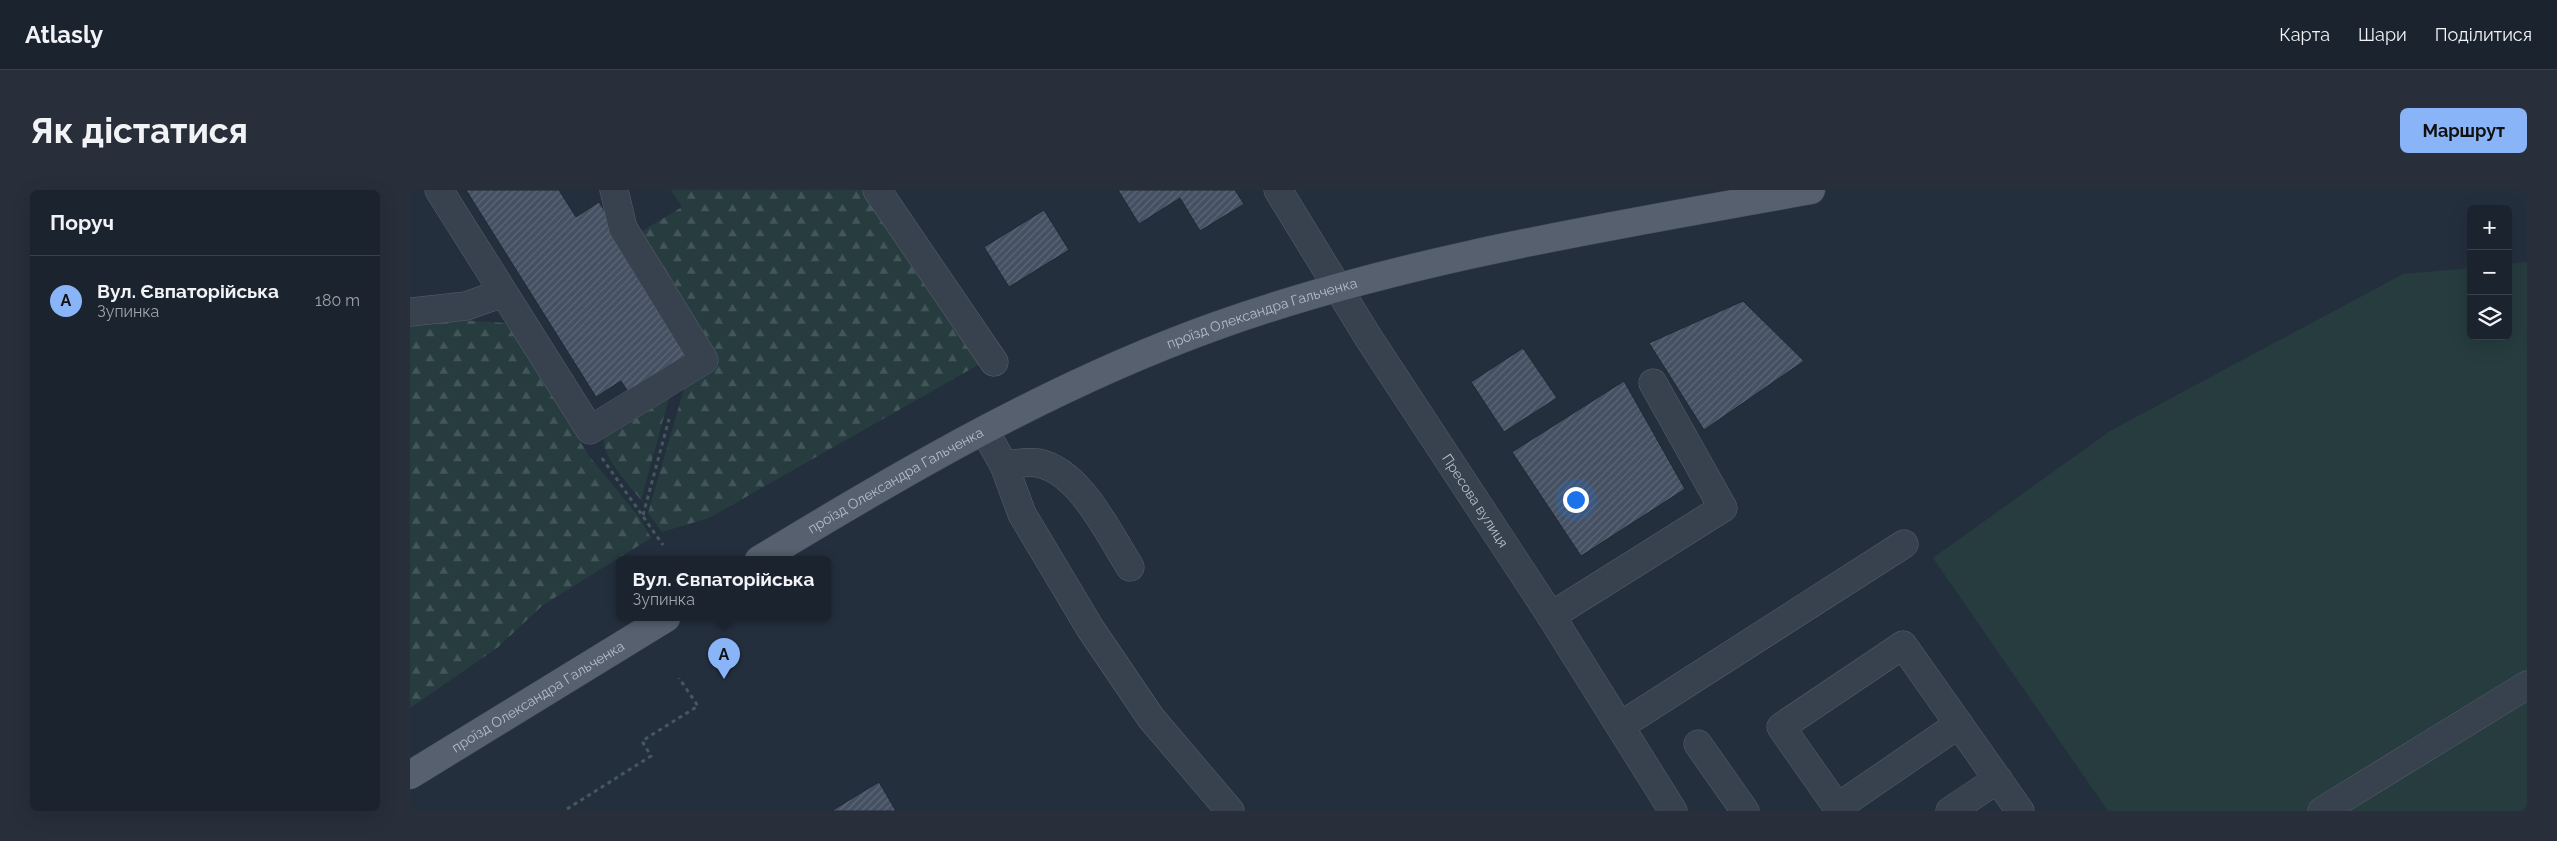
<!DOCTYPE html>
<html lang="uk">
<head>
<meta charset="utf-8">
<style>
  :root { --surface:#1b232e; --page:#282f3a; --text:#f1f3f6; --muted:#a0a4aa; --line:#39404a; --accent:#8ab4f8 }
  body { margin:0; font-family:Raleway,sans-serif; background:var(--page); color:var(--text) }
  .controls { position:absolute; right:15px; top:15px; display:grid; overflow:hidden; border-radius:8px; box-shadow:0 5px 20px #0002 }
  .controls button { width:45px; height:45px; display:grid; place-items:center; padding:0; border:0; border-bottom:1px solid var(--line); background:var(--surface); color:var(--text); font:25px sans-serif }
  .you { position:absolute; left:1165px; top:309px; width:18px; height:18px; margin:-12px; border:4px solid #fff; border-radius:50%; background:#1a73e8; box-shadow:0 0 0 8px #1a73e833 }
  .badge { display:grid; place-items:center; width:32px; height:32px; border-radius:50%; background:var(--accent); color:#111; font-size:16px; font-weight:700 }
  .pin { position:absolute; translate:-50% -41px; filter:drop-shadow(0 1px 2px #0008) }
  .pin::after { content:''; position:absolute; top:26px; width:18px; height:15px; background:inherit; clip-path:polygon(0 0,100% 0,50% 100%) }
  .popup { position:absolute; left:206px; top:366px; width:215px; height:65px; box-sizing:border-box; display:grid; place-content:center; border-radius:8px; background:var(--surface); filter:drop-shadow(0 1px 4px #0005); font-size:16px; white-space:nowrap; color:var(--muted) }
  .popup b { font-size:19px; color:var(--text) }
  .popup::after { content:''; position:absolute; left:50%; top:100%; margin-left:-10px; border:10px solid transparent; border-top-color:var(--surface) }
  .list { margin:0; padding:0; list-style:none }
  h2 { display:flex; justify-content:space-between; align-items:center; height:65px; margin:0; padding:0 20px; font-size:21px }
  h2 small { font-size:16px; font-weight:400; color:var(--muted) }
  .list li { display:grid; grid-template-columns:32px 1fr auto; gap:15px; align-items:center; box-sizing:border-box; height:90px; padding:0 20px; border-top:1px solid var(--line) }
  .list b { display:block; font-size:19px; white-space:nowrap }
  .list p { margin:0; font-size:16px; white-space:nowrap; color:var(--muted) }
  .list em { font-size:16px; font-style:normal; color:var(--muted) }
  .icon { flex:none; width:28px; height:28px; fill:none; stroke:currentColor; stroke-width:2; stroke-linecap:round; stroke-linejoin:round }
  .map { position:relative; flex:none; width:2117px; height:621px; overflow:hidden; border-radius:8px }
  header { display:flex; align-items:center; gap:30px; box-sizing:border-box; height:70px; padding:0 25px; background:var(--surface); border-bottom:1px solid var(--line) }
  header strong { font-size:24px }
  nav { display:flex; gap:28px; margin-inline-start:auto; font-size:18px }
  .intro { display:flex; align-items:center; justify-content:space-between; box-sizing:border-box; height:120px; padding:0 30px }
  h1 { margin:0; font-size:35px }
  .button { padding:12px 22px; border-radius:8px; background:var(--accent); color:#111; font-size:18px; font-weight:700 }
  main { display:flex; gap:30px; padding:0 30px }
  aside { flex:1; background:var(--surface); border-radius:8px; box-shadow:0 5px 20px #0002 }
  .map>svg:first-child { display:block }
  .forest { fill:url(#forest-firs) }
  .green { fill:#263c3f }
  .building { fill:url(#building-hatch); stroke:#1f2835 }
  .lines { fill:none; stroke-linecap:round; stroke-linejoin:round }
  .minor-casing { stroke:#565f6c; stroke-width:29 }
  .major-casing { stroke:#414a57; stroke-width:29 }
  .path { stroke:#44595c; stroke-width:3; stroke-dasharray:4 4; stroke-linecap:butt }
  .minor { stroke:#38414e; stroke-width:28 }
  .major { stroke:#56606e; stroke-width:28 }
  .labels { text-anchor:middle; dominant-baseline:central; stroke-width:4; stroke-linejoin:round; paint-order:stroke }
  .street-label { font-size:14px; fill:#b4bcc9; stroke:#1d2633 }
</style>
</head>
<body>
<header>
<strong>Atlasly</strong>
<nav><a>Карта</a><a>Шари</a><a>Поділитися</a></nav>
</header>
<div class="intro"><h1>Як дістатися</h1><a class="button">Маршрут</a></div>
<main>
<aside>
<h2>Поруч<small></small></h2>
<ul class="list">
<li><span class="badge">A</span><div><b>Вул. Євпаторійська</b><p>Зупинка</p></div><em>180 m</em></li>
</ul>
</aside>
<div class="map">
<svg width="2117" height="621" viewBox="0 0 2117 621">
  <defs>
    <pattern id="forest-firs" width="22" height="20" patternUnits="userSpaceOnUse" patternTransform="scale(1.25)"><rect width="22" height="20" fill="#263c3f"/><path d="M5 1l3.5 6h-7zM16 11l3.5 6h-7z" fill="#435659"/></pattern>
    <pattern id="building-hatch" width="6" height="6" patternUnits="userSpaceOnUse" patternTransform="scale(1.25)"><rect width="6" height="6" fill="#455162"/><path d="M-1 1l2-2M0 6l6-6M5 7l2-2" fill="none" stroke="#5d6877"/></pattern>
  </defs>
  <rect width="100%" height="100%" fill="#242f3e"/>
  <!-- forest -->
  <path class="forest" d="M261 0H458L575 171 299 328 252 342 238 323 276 192 224 46 272 17Z
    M48 130 97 133 179 266 229 327 241 348 133 415 87 458 0 518V134Z
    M261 201 231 310C221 298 197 271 194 255 193 249 196 246 199 241Z"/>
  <!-- green -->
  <path class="green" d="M2117 72V621H1698L1523 368 1700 241 1993 84 2061 78V146H2098V74Z"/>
  <!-- building -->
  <path class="building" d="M56 0H149L166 27 189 12 277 152V165L219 203 211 191 186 207Z
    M708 0H825L834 14 790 41 770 8 729 34Z
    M634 20 659 60 599 97 574 57Z
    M1333 111 1394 171 1294 240 1239 153Z
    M1113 158 1147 208 1094 242 1061 192Z
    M1214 191 1275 299 1171 366 1102 262Z
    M469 592 486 621H423V620Z"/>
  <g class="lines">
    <defs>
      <g id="minor">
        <path d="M29 0 180 240 294 170 213 38 204 0"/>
        <path d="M467 0 584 172"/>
        <path id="s1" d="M868 0 958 147 1141 426 1263 621"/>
        <path d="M0 122 56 116 93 103"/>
        <path d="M574 240 594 275C604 274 618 271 628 273 670 281 699 344 720 377"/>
        <path d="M594 275 612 324 680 438 741 528 820 621"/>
        <path d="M1141 426 1313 318 1243 193"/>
        <path d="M1210 536 1494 354"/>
        <path d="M1288 554 1335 621"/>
        <path d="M1428 617 1549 534"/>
        <path d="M1430 621 1371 537 1493 455 1610 621"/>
        <path d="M1540 621 1588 589"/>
        <path d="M1912 621 2117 495"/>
      </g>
      <g id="major">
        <path id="s2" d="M349 370C495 281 644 194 806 136 996 68 1203 36 1401 0"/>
        <path id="s3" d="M0 585 256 428"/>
      </g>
    </defs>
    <!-- minor casing -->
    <use href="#minor" class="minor-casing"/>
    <!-- major casing -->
    <use href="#major" class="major-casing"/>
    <!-- path -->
    <path class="path" d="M192 268 253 355
      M233 325 259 229
      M157 619 241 566 232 551 288 516 269 488"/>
    <!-- minor -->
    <use href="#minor" class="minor"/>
    <!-- major -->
    <use href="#major" class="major"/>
  </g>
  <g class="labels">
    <!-- street labels -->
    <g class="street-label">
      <text stroke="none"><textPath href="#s2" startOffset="562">проїзд Олександра Гальченка</textPath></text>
      <text stroke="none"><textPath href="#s2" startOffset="158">проїзд Олександра Гальченка</textPath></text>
      <text stroke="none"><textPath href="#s1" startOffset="368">Пресова вулиця</textPath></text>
      <text stroke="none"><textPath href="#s3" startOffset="150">проїзд Олександра Гальченка</textPath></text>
    </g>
  </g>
</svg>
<div class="controls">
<button>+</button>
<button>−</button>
<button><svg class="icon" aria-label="layers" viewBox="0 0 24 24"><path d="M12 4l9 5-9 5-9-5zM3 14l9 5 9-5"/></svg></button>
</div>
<div class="you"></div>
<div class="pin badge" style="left:314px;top:489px">A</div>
<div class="popup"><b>Вул. Євпаторійська</b>Зупинка</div>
</div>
</main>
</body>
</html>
